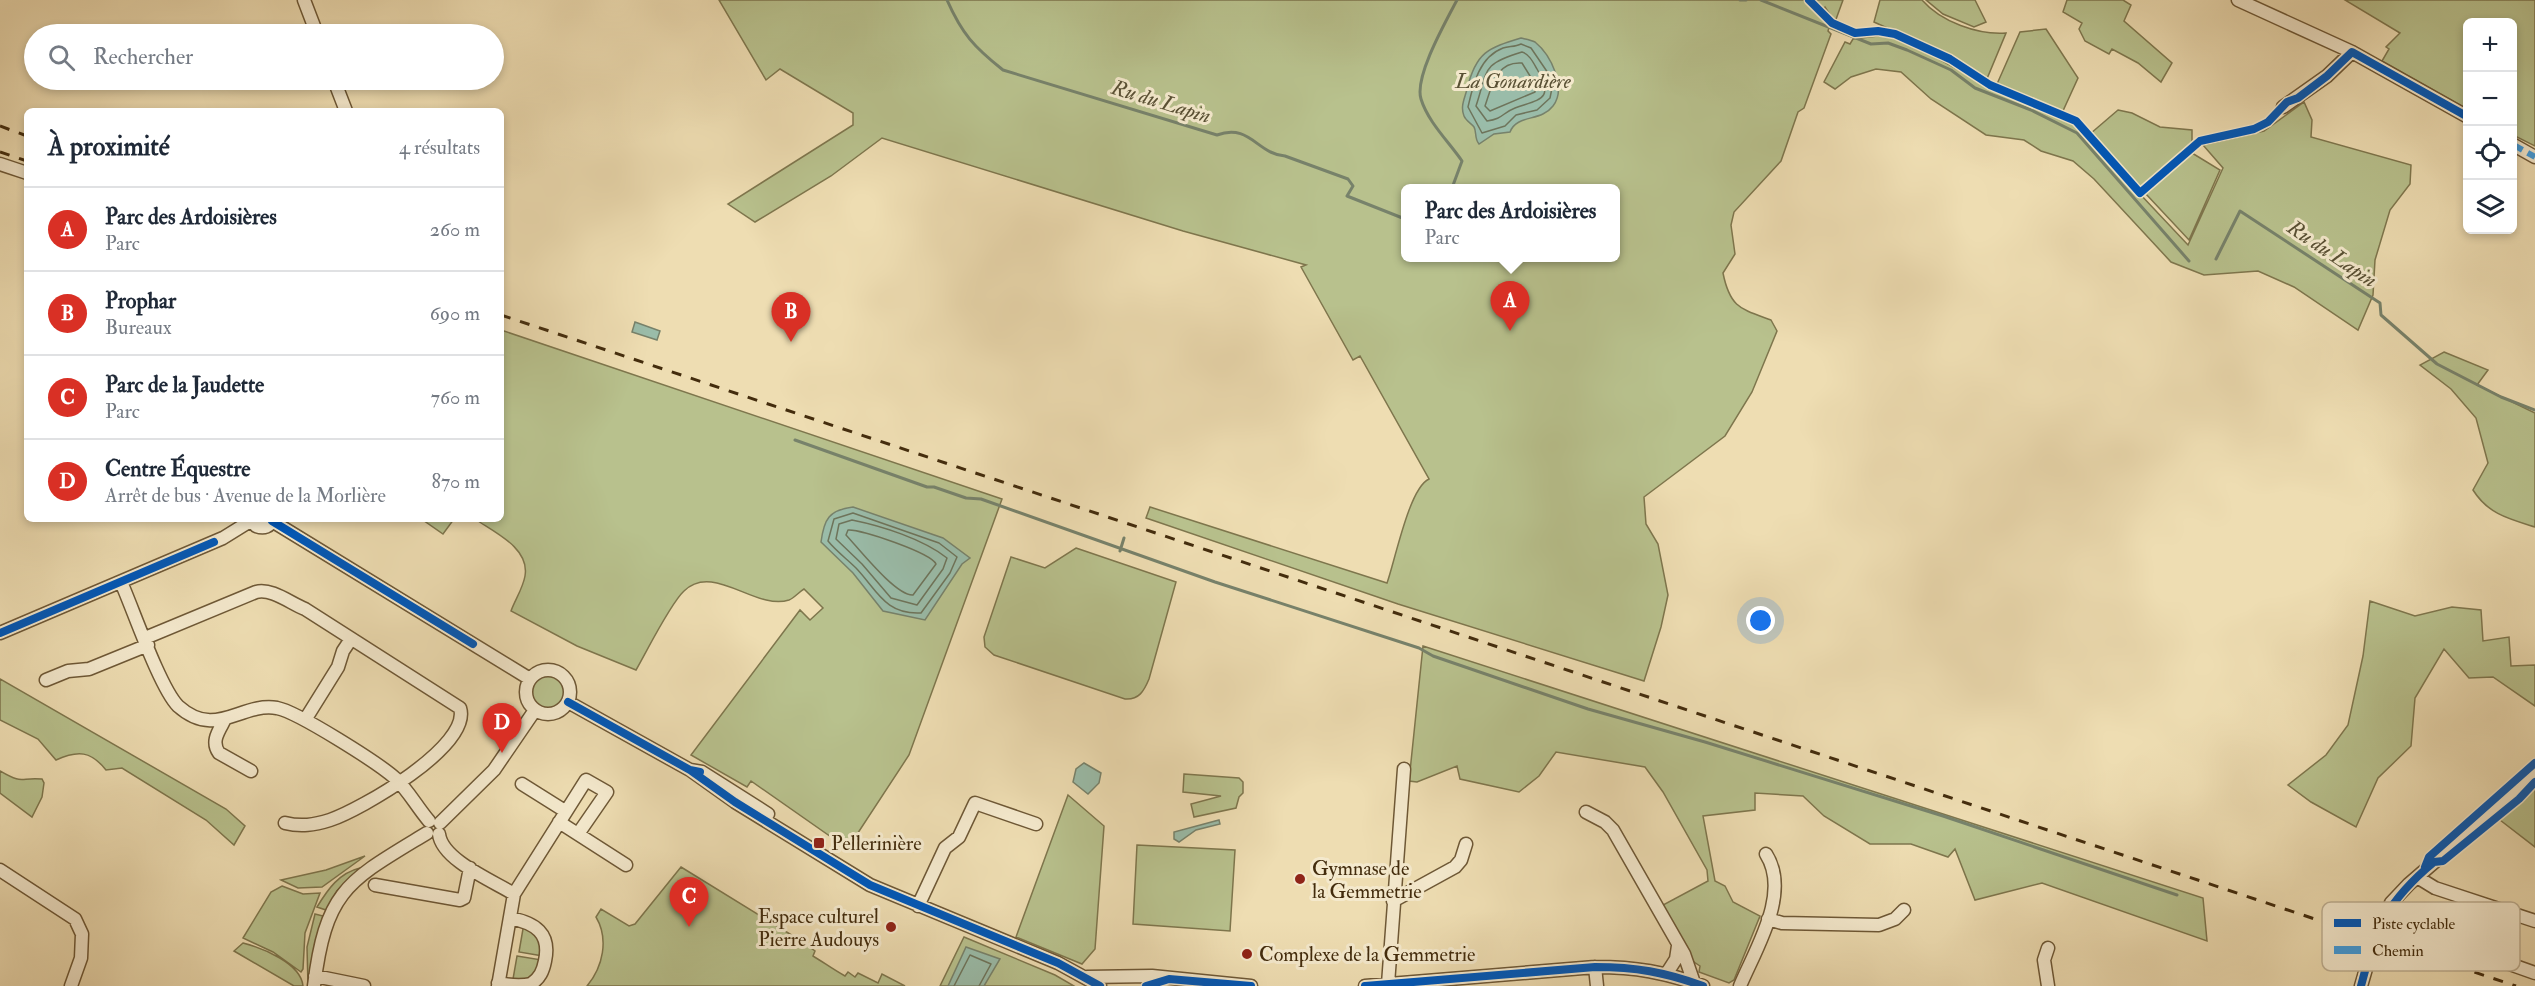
<!DOCTYPE html>
<html lang="fr">
<head>
<meta charset="utf-8">
<style>
  :root { --surface:#fff; --page:#f2f2f3; --text:#1f2937; --muted:#747a83; --line:#e0e1e3; --accent:#d93025 }
  body { margin:0; font-family:"IM FELL Double Pica",serif; background:var(--page); color:var(--text) }
  .controls { position:absolute; right:18px; top:18px; display:grid; overflow:hidden; border-radius:9px; box-shadow:0 3px 9px #0003 }
  .controls button { width:54px; height:54px; display:grid; place-items:center; padding:0; border:0; border-bottom:2px solid var(--line); background:var(--surface); color:var(--text); font:30px sans-serif }
  .you { position:absolute; left:1761px; top:621px; width:21px; height:21px; margin:-15px; border:4px solid #fff; border-radius:50%; background:#1a73e8; box-shadow:0 0 0 9px #1a73e833 }
  .badge { display:grid; place-items:center; width:39px; height:39px; border-radius:50%; background:var(--accent); color:#fff; font-size:20px; font-weight:700 }
  .pin { position:absolute; translate:-50% -50px; filter:drop-shadow(0 2px 3px #0008) }
  .pin::after { content:''; position:absolute; top:32px; width:21px; height:18px; background:inherit; clip-path:polygon(0 0,100% 0,50% 100%) }
  .popup { position:absolute; left:1401px; top:184px; width:219px; height:78px; box-sizing:border-box; display:grid; place-content:center; border-radius:9px; background:var(--surface); filter:drop-shadow(0 2px 4px #0005); font-size:20px; white-space:nowrap; color:var(--muted) }
  .popup b { font-size:22px; color:var(--text) }
  .popup::after { content:''; position:absolute; left:50%; top:100%; margin-left:-12px; border:12px solid transparent; border-top-color:var(--surface) }
  .list { margin:0; padding:0; list-style:none }
  h2 { display:flex; justify-content:space-between; align-items:center; height:78px; margin:0; padding:0 24px; font-size:26px }
  h2 small { font-size:20px; font-weight:400; color:var(--muted) }
  .list li { display:grid; grid-template-columns:39px 1fr auto; gap:18px; align-items:center; box-sizing:border-box; height:84px; padding:0 24px; border-top:2px solid var(--line) }
  .list b { display:block; font-size:22px; white-space:nowrap }
  .list p { margin:0; font-size:20px; white-space:nowrap; color:var(--muted) }
  .list em { font-size:20px; font-style:normal; color:var(--muted) }
  .icon { flex:none; width:33px; height:33px; fill:none; stroke:currentColor; stroke-width:2; stroke-linecap:round; stroke-linejoin:round }
  .map { position:relative; flex:none; width:2535px; height:986px; overflow:hidden }
  .search { position:absolute; background:var(--surface); box-shadow:0 3px 9px #0003; left:24px; top:24px; width:480px; height:66px; display:flex; align-items:center; gap:15px; box-sizing:border-box; padding:0 21px; border-radius:33px; color:var(--muted); font-size:22px }
  .panel { position:absolute; background:var(--surface); box-shadow:0 3px 9px #0003; left:24px; top:108px; width:480px; height:414px; border-radius:9px }
  .map>svg:first-child { display:block }
  .green { fill:#b8c18d; stroke:#7e764d; stroke-width:1.5; fill-rule:evenodd }
  .water { fill:#9abca9; stroke:#77826b; stroke-width:1.5 }
  .lines { fill:none; stroke-linecap:round; stroke-linejoin:round }
  .shore { stroke:#6e745b; stroke-width:1.5 }
  .stream { stroke:#77826b; stroke-width:3 }
  .minor-casing { stroke:#6e5836; stroke-width:15 }
  .minor { stroke:#f4e9cd; stroke-width:12 }
  .rail { stroke:#432c0d; stroke-width:3; stroke-dasharray:10 10; stroke-linecap:butt }
  .minor-bridge-casing { stroke:#6e5836; stroke-width:15; stroke-linecap:butt }
  .minor-bridge { stroke:#f4e9cd; stroke-width:12 }
  .quiet { stroke:#3f9cde; stroke-width:6; stroke-dasharray:12 6; stroke-linecap:butt }
  .cycleway-casing { stroke:#f4e9cd; stroke-width:11 }
  .cycleway { stroke:#0057b8; stroke-width:8 }
  .poi-dot { fill:#8f2418; stroke:#f4e9cd; stroke-width:2 }
  .labels { text-anchor:middle; dominant-baseline:central; stroke-width:6; stroke-linejoin:round; paint-order:stroke }
  .poi-label { font-size:20px; fill:#432c0d; stroke:#f4e9cd; text-anchor:start }
  .water-label { font-size:21px; font-style:italic; fill:#595034; stroke:#f4e9cd }
  .key { fill:#f4e9cd; stroke:#bfb093; stroke-width:1.5 }
  .key-label { font-size:16px; fill:#432c0d }
</style>
</head>
<body>
<div class="map">
<svg width="2535" height="986" viewBox="0 0 2535 986">
  <rect width="100%" height="100%" fill="#eeddb2"/>
  <filter id="stains"><feTurbulence type="fractalNoise" baseFrequency=".00333" numOctaves="4"/><feColorMatrix values="0 0 0 0 .2 0 0 0 0 .09 0 0 0 0 .02 0 0 0 .5 -.17"/></filter>
  <radialGradient id="worn" r=".72"><stop offset=".6" stop-color="#630" stop-opacity="0"/><stop offset="1" stop-color="#630" stop-opacity=".3"/></radialGradient>
  <!-- green -->
  <path class="green" d="M719 0H1843L1835 22 1825 7 1819 15 1830 24 1828 31 1831 34 1804 108 1798 112 1781 161 1734 212 1731 225 1735 254 1723 273C1730 308 1741 309 1771 320L1777 331 1752 392 1725 436 1644 497 1646 524 1658 544 1668 595 1661 627 1644 681 1398 604 1146 518 1150 507 1387 583C1395 561 1409 488 1429 479L1360 356 1353 360 1301 267 1306 265 1183 231 882 138 831 176 755 222 728 204 853 125V113L780 69 766 80ZM1405 188H1615V258H1405Z
    M1880 0H1922C1941 22 1978 35 2006 33L1986 81 1947 55 1874 22Z
    M1926 0H1975L1986 22 1974 27 1943 14Z
    M2067 0H2123L2131 5 2124 21 2172 63 2161 82 2138 63 2112 49 2109 54 2085 41 2079 29 2082 23 2063 12Z
    M2345 0H2535V146L2513 135 2512 22H2468L2467 109 2382 61 2389 49 2386 47 2400 33Z
    M2046 29 2078 78 2062 113 1997 84 2020 32Z
    M1886 35 1915 46 1994 89 2073 123 2188 245 2223 168 2203 145 2264 131 2304 102 2312 120 2311 137 2411 165 2410 184 2390 210 2375 260 2373 295 2358 330 2294 287 2258 271 2204 275 2171 262 2094 179 2073 161 2041 151 2024 140 1986 135 1931 99 1901 72 1876 69 1851 77 1835 89 1824 82 1845 42 1850 44 1853 39Z
    M2118 110 2132 113 2160 127 2192 130V143L2142 188 2090 134Z
    M2192 153 2220 170 2189 240 2146 194Z
    M501 330 1002 499 909 755 850 845 844 846 751 781 747 787 691 755 800 610 810 620 823 608 804 589C799 592 794 598 789 600 756 611 713 562 684 591 670 604 647 651 636 670L577 646 511 611C515 600 523 588 525 576 530 548 494 532 475 519H501Z
    M2444 352 2488 370 2477 385 2535 413V527C2509 519 2488 514 2473 490L2488 463 2476 418 2451 389 2420 365Z
    M427 519H454L443 534 423 520Z
    M1076 548 1176 582 1149 679C1144 691 1139 700 1125 699L994 655 985 647 984 637 1011 557 1045 568Z
    M2370 601 2415 616 2452 607 2481 610 2483 641 2509 637 2511 666 2535 665V706L2493 677 2469 678 2444 649 2415 698 2411 746 2378 778 2356 827 2311 802 2288 785 2326 755 2348 725 2363 656Z
    M1423 646 2203 898 2207 941 2042 883 1975 900 1955 849 1948 857 1911 844H1870L1824 816 1803 796 1755 793V810L1703 816 1715 881 1725 886 1733 902 1760 916 1734 980 1729 983 1699 972 1700 966 1694 962 1663 905 1708 881 1707 870 1663 792 1645 767 1556 752 1539 776 1519 792 1460 779 1457 766 1417 782 1409 781Z
    M532 692a16 16 0 1 1 32 0a16 16 0 1 1-32 0Z
    M0 679 226 809 245 826 234 845 206 820 122 768 106 770C91 751 78 750 56 760L38 739 0 720Z
    M0 771C24 785 19 777 42 779L44 783 42 797 32 817 0 793Z
    M1184 774 1239 778 1243 782V793L1239 797 1236 808 1194 817 1191 804 1221 796 1183 792Z
    M2535 786V847L2500 820Z
    M1068 795 1104 826 1095 949 1082 964 1016 937Z
    M1137 845 1235 850 1230 931 1133 924Z
    M365 856 322 887 298 888 281 880 326 870Z
    M681 867 798 939 815 951 813 956C823 962 834 970 845 976L848 972 855 977 858 973 878 983 882 974 905 986H587C603 967 609 939 596 917L601 909 629 926 635 924Z
    M360 868 337 891 326 910 317 907C328 889 339 873 360 868Z
    M282 886 303 894 320 893 305 933 303 969 301 972 273 952 243 938 271 892Z
    M315 914 323 916 308 986 307 947Z
    M524 923 536 929 543 956 519 952Z
    M964 937 1055 975 1074 986H940Z
    M243 943C262 948 301 963 303 986H294L234 951Z
    M517 956 542 960 541 967 529 980 513 979Z"/>
  <!-- water -->
  <path class="water" d="M1521 38C1525 39 1531 40 1535 42 1551 55 1567 88 1553 106 1541 122 1517 114 1510 132L1494 134 1479 144C1474 138 1477 132 1474 127 1471 123 1466 121 1464 116 1460 106 1465 98 1467 89 1476 52 1488 48 1521 38Z
    M635 322 660 331 657 340 632 332Z
    M853 507 943 538 970 558 962 564 925 620 883 611 853 573 821 542C824 519 829 510 853 507Z
    M1084 763 1101 773 1099 783 1088 794 1073 782 1076 769Z
    M1219 820 1220 824 1196 830 1179 842 1174 839V832Z
    M966 947 1000 959 984 986H948Z"/>
  <g class="lines">
    <!-- shore -->
    <path class="shore" d="M1521 44 1531 48 1548 73 1552 88 1550 98 1537 110 1516 115 1505 126 1482 133 1468 107C1473 85 1479 57 1503 48 1509 46 1515 47 1521 44Z
      M1522 52C1529 54 1533 62 1537 69 1555 100 1540 99 1515 108 1502 113 1503 119 1487 121L1476 106C1488 70 1481 64 1522 52Z
      M1522 63 1535 84V92L1490 111 1485 106C1492 86 1496 61 1522 63Z
      M853 513 939 543 957 557 950 573 921 613C885 615 877 590 856 568 847 559 836 551 828 541L834 519Z
      M852 520C882 526 923 539 947 558L943 569 917 605 891 598 862 564 836 539 839 524Z
      M848 530C861 529 931 553 936 564L913 595C896 596 860 550 846 535Z
      M954 986 970 955 991 964 979 986"/>
    <!-- stream -->
    <path class="stream" d="M947 0C962 34 974 47 1003 70L1217 135C1250 123 1257 154 1285 156L1348 179 1353 186 1347 196 1405 219
      M1740 0H1746
      M1761 0 1871 44 1888 43 1907 50 1951 70 1975 88 2031 110 2077 133 2189 261
      M1452 188 1462 161C1449 142 1428 122 1421 99 1414 77 1446 21 1457 0
      M2216 259 2240 211 2380 303 2381 315 2437 364 2501 397 2535 410
      M795 440 927 487H934L966 498 981 499 1215 582 1419 648 1433 656 1588 709 1705 742 1943 816 2177 895
      M1120 551 1124 538"/>
    <defs>
      <path id="minor" d="M304 0 317 34
        M2238 0 2352 52 2468 117
        M334 80 346 111
        M2283 107 2327 76 2352 52
        M2512 144 2535 157
        M0 164 27 173
        M252 519 256 526C264 529 270 527 273 519
        M272 521 530 679
        M121 582C133 609 160 688 178 706 216 740 240 702 277 708 298 712 378 763 395 778 408 790 417 807 429 821
        M0 633 223 538 252 520
        M145 638 256 592C272 588 290 603 305 609L460 708C472 746 360 810 330 820 314 825 301 827 285 823
        M526 692a22 22 0 1 1 44 0a22 22 0 1 1-44 0Z
        M46 680 68 671 89 669 148 645
        M568 702 690 770 702 772 768 814
        M305 720 338 667 343 651 351 639
        M224 721C218 732 211 742 219 753L251 771
        M690 770 735 802 870 885 1058 963 1100 986
        M522 784 565 811
        M1586 812 1605 822 1613 830 1684 954 1694 983
        M559 822 626 865
        M440 823 494 770 535 710
        M439 834C442 860 493 881 514 894L498 986
        M0 870 75 919 82 934 81 958 71 986
        M2417 877 2435 888 2535 921
        M375 885 460 900 464 898 470 868
        M514 894 586 780 607 792 578 834
        M1393 901 1455 867 1461 860 1466 844
        M2483 904 2470 950 2535 973
        M918 906 945 848 959 837 975 803 1036 824
        M1768 919 1782 923 1879 925 1895 919 1904 910
        M2380 926 2391 903 2409 884 2535 775
        M2048 948 2044 960 2048 986
        M1595 967 1597 986
        M1667 973 1676 959 1678 946
        M315 976 364 986
        M1087 977 1152 976 1251 986
        M498 983C508 985 522 986 531 984 540 978 543 971 545 961 551 933 535 923 510 918
        M1388 984 1404 769
        M314 986C326 889 348 881 427 833
        M1365 986 1595 967C1636 967 1664 972 1703 986
        M1740 986C1756 948 1791 893 1766 854
        M2361 986 2370 955"/>
    </defs>
    <!-- minor casing -->
    <use href="#minor" class="minor-casing"/>
    <!-- minor -->
    <use href="#minor" class="minor"/>
    <!-- rail -->
    <path class="rail" d="M0 126 27 136
      M0 152 27 161
      M501 315 2516 986"/>
    <defs>
      <path id="minor-bridge" d="M2370 955 2380 926"/>
    </defs>
    <!-- minor-bridge casing -->
    <use href="#minor-bridge" class="minor-bridge-casing"/>
    <!-- minor-bridge -->
    <use href="#minor-bridge" class="minor-bridge"/>
    <!-- quiet -->
    <path class="quiet" d="M2512 144 2535 157"/>
    <defs>
      <path id="cycleway" d="M1809 0 1832 23 1855 33 1878 31 1895 34 1950 59 1990 85 2076 121 2140 193 2200 141 2254 129 2268 122 2287 102 2298 98 2327 76 2352 52 2468 117
        M272 521 473 644
        M0 633 214 542
        M568 702 690 770 700 772
        M690 770 735 802 870 885 1058 963 1100 986
        M2425 867 2429 857 2535 763
        M1146 986 1169 979 1251 986
        M1365 986 1595 967C1636 967 1664 972 1703 986
        M2361 986C2376 927 2387 901 2434 862L2443 861 2519 799 2535 782"/>
    </defs>
    <!-- cycleway casing -->
    <use href="#cycleway" class="cycleway-casing"/>
    <!-- cycleway -->
    <use href="#cycleway" class="cycleway"/>
  </g>
  <!-- markers -->
  <g class="poi-dot">
    <rect x="813" y="837" width="12" height="12" rx="3"/>
    <circle cx="1300" cy="879" r="6"/>
    <circle cx="891" cy="927" r="6"/>
    <circle cx="1247" cy="954" r="6"/>
  </g>
  <g class="labels">
    <!-- poi labels -->
    <g class="poi-label">
      <text x="831" y="843">Pellerinière</text>
      <text x="1312" y="868">Gymnase de<tspan x="1312" dy="23">la Gemmetrie</tspan></text>
      <text x="879" y="916" text-anchor="end">Espace culturel<tspan x="879" dy="23">Pierre Audouys</tspan></text>
      <text x="1259" y="954">Complexe de la Gemmetrie</text>
    </g>
    <!-- water labels -->
    <g class="water-label">
      <text x="1513" y="81">La Gonardière</text>
      <text transform="translate(1161 102) rotate(17)">Ru du Lapin</text>
      <text transform="translate(2332 254) rotate(34)">Ru du Lapin</text>
    </g>
  </g>
  <!-- legend -->
  <rect x="2322" y="902" width="198" height="69" rx="9" class="key"/>
  <rect x="2334" y="919" width="27" height="8" fill="#0057b8"/>
  <rect x="2334" y="946" width="27" height="8" fill="#3f9cde"/>
  <g class="key-label">
    <text x="2372" y="929">Piste cyclable</text>
    <text x="2372" y="956">Chemin</text>
  </g>
  <rect width="100%" height="100%" filter="url(#stains)"/>
  <rect width="100%" height="100%" fill="url(#worn)"/>
</svg>
<div class="controls">
<button>+</button>
<button>−</button>
<button><svg class="icon" aria-label="locate" viewBox="0 0 24 24"><circle cx="12" cy="12" r="6"/><path d="M12 2v4M12 18v4M2 12h4M18 12h4"/></svg></button>
<button><svg class="icon" aria-label="layers" viewBox="0 0 24 24"><path d="M12 4l9 5-9 5-9-5zM3 14l9 5 9-5"/></svg></button>
</div>
<div class="you"></div>
<div class="pin badge" style="left:1510px;top:331px">A</div>
<div class="popup"><b>Parc des Ardoisières</b>Parc</div>
<div class="pin badge" style="left:791px;top:342px">B</div>
<div class="pin badge" style="left:689px;top:927px">C</div>
<div class="pin badge" style="left:502px;top:753px">D</div>
<div class="search"><svg class="icon" aria-label="search" viewBox="0 0 24 24"><circle cx="10" cy="10" r="6"/><path d="M15 15l6 6"/></svg>Rechercher</div>
<section class="panel">
<h2>À proximité<small>4 résultats</small></h2>
<ul class="list">
<li><span class="badge">A</span><div><b>Parc des Ardoisières</b><p>Parc</p></div><em>260 m</em></li>
<li><span class="badge">B</span><div><b>Prophar</b><p>Bureaux</p></div><em>690 m</em></li>
<li><span class="badge">C</span><div><b>Parc de la Jaudette</b><p>Parc</p></div><em>760 m</em></li>
<li><span class="badge">D</span><div><b>Centre Équestre</b><p>Arrêt de bus · Avenue de la Morlière</p></div><em>870 m</em></li>
</ul>
</section>
</div>
</body>
</html>
